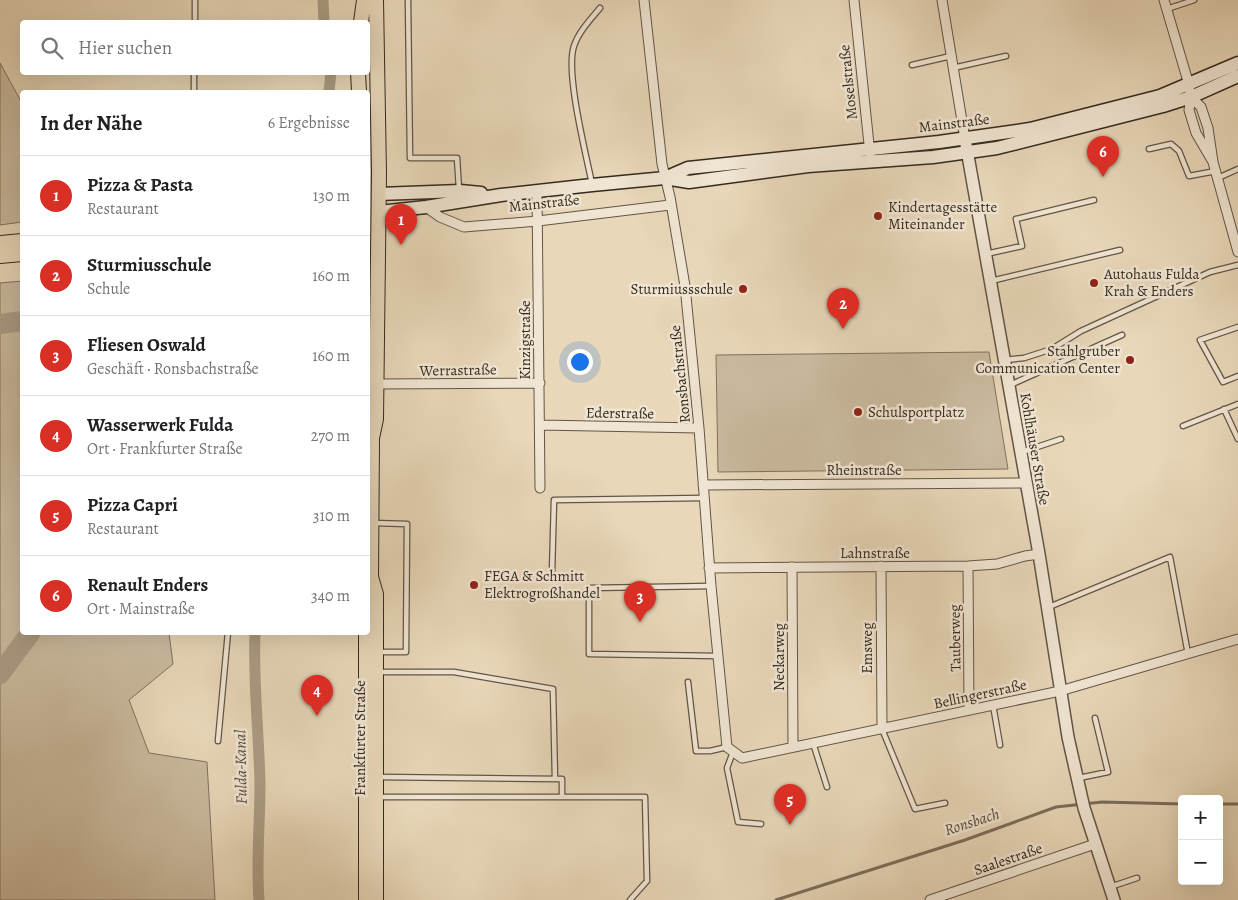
<!DOCTYPE html>
<html lang="de">
<head>
<meta charset="utf-8">
<style>
  :root { --surface:#fff; --page:#f2f2f2; --text:#202124; --muted:#757577; --line:#e0e0e0; --accent:#d93025 }
  body { margin:0; font-family:Alegreya,serif; background:var(--page); color:var(--text) }
  .controls { position:absolute; right:15px; bottom:15px; display:grid; overflow:hidden; border-radius:5px; box-shadow:0 5px 20px #0002 }
  .controls button { width:45px; height:45px; display:grid; place-items:center; padding:0; border:0; border-bottom:1px solid var(--line); background:var(--surface); color:var(--text); font:25px sans-serif }
  .you { position:absolute; left:579px; top:361px; width:18px; height:18px; margin:-12px; border:4px solid #fff; border-radius:50%; background:#1a73e8; box-shadow:0 0 0 8px #1a73e833 }
  .badge { display:grid; place-items:center; width:32px; height:32px; border-radius:50%; background:var(--accent); color:#fff; font-size:16px; font-weight:700 }
  .pin { position:absolute; translate:-50% -41px; filter:drop-shadow(0 1px 2px #0008) }
  .pin::after { content:''; position:absolute; top:26px; width:18px; height:15px; background:inherit; clip-path:polygon(0 0,100% 0,50% 100%) }
  .list { margin:0; padding:0; list-style:none }
  h2 { display:flex; justify-content:space-between; align-items:center; height:65px; margin:0; padding:0 20px; font-size:21px }
  h2 small { font-size:16px; font-weight:400; color:var(--muted) }
  .list li { display:grid; grid-template-columns:32px 1fr auto; gap:15px; align-items:center; box-sizing:border-box; height:80px; padding:0 20px; border-top:1px solid var(--line) }
  .list b { display:block; font-size:19px; white-space:nowrap }
  .list p { margin:0; font-size:16px; white-space:nowrap; color:var(--muted) }
  .list em { font-size:16px; font-style:normal; color:var(--muted) }
  .icon { flex:none; width:28px; height:28px; fill:none; stroke:currentColor; stroke-width:2; stroke-linecap:round; stroke-linejoin:round }
  .map { position:relative; flex:none; width:1238px; height:900px; overflow:hidden }
  .search { position:absolute; background:var(--surface); box-shadow:0 5px 20px #0002; left:20px; top:20px; width:350px; height:55px; display:flex; align-items:center; gap:12px; box-sizing:border-box; padding:0 18px; border-radius:5px; color:var(--muted); font-size:19px }
  .panel { position:absolute; background:var(--surface); box-shadow:0 5px 20px #0002; left:20px; top:90px; width:350px; height:545px; border-radius:5px }
  .map>svg:first-child { display:block }
  .green { fill:#caba9f; stroke:#80725f }
  .lines { fill:none; stroke-linecap:round; stroke-linejoin:round }
  .stream { stroke:#7c6e5c; stroke-width:3 }
  .canal { stroke:#ab9c85; stroke-width:11 }
  .river { stroke:#ab9c85; stroke-width:20 }
  .service-casing { stroke:#625546; stroke-width:7 }
  .minor-casing { stroke:#625546; stroke-width:11 }
  .tertiary-casing { stroke:#625546; stroke-width:14 }
  .secondary-casing { stroke:#352a1f; stroke-width:15 }
  .primary-casing { stroke:#352a1f; stroke-width:16 }
  .service { stroke:#f0e5d2; stroke-width:4.5 }
  .minor { stroke:#f0e5d2; stroke-width:9 }
  .tertiary { stroke:#f0e5d2; stroke-width:11 }
  .secondary { stroke:#f0e5d2; stroke-width:12 }
  .primary { stroke:#e8d7b9; stroke-width:14 }
  .poi-dot { fill:#8f2418; stroke:#f0e5d2; stroke-width:2 }
  .labels { text-anchor:middle; dominant-baseline:central; stroke-width:5; stroke-linejoin:round; paint-order:stroke }
  .street-label { font-size:15px; fill:#352a1f; stroke:#f0e5d2 }
  .poi-label { font-size:15px; fill:#352a1f; stroke:#f0e5d2; text-anchor:start }
  .water-label { font-size:16px; font-style:italic; fill:#584c3e; stroke:#f0e5d2 }
</style>
</head>
<body>
<div class="map">
<svg width="1238" height="900" viewBox="0 0 1238 900">
  <rect width="100%" height="100%" fill="#e8d7b9"/>
  <filter id="stains"><feTurbulence type="fractalNoise" baseFrequency=".004" numOctaves="4"/><feColorMatrix values="0 0 0 0 .2 0 0 0 0 .09 0 0 0 0 .02 0 0 0 .5 -.17"/></filter>
  <radialGradient id="worn" r=".72"><stop offset=".6" stop-color="#630" stop-opacity="0"/><stop offset="1" stop-color="#630" stop-opacity=".3"/></radialGradient>
  <!-- green -->
  <path class="green" d="M0 63 22 103V222L0 225Z
    M22 281V632L169 633 173 664 129 700 149 753 207 762 215 900H0V283Z
    M989 352 1008 469 718 472 716 355Z"/>
  <g class="lines">
    <!-- stream -->
    <path class="stream" d="M1219 804H1238
      M776 900 965 840 1056 807 1102 802 1182 804"/>
    <!-- canal -->
    <path class="canal" d="M323 0 324 22
      M329 92 331 72
      M255 632C253 684 259 734 260 785 260 824 256 862 259 900"/>
    <!-- river -->
    <path class="river" d="M0 324 22 321
      M0 674 31 632"/>
    <defs>
      <path id="service" d="M408 0 410 158H457L459 189
        M1167 9 1194 0
        M195 22V0
        M912 65 951 56
        M953 68 1006 56
        M194 92V72
        M1149 149 1171 144 1179 151 1189 176 1216 171
        M1218 178 1238 169
        M592 184C586 154 565 72 574 46 579 31 591 19 600 8
        M986 254 1022 246 1016 219 1094 200
        M991 281 1120 250
        M1238 327 1200 340 1223 382 1238 376
        M1005 360 1024 358 1052 349 1081 331 1210 272 1238 265
        M1010 385 1122 335
        M1224 409 1238 439
        M1183 426 1238 404
        M1022 452 1061 439
        M373 523 407 524 406 652H378
        M552 573 554 500 704 498
        M711 586 589 588V654L718 656
        M1049 607 1170 557 1188 654
        M377 672H454L553 689 555 779
        M688 682 696 751H710L727 747
        M993 705 1000 745
        M882 729 915 809 945 803
        M218 741 228 632
        M813 743 827 787
        M733 752 727 768 738 822 761 824
        M379 777 562 779V797
        M1079 778 1108 772 1095 718
        M377 797H645L647 881 630 900
        M1110 887 1137 878"/>
      <path id="minor" d="M644 0 662 164 670 197 685 286 699 428 711 586 727 747 742 758 1060 691 1238 639
        M854 0 870 154
        M942 0 965 139
        M1164 0 1187 78 1191 97 1189 110 1196 133 1213 162
        M1191 97 1201 107 1208 128 1213 162 1238 252
        M537 191 540 488
        M426 207 440 217 464 227 538 221 670 205
        M376 384 540 383
        M540 425 699 428
        M703 485 1026 483
        M881 566 882 729
        M968 566 969 710
        M792 567 793 747
        M709 568 968 566 997 564 1025 556 1039 554
        M930 900 1095 844"/>
      <path id="tertiary" d="M965 139 1039 554 1068 737 1084 808 1114 900"/>
      <path id="secondary" d="M665 178 688 168 939 142 1030 129 1160 96 1238 63
        M379 194 460 191 481 193
        M379 212 426 207 501 195 592 185 665 178 689 182 808 166 933 157 997 148 1163 106 1191 97 1238 76"/>
      <path id="primary" d="M361 22 364 0
        M358 72 359 92
        M0 243 22 241
        M0 256 22 254
        M371 577 376 594V900
        M368 588 371 577 372 438 376 419 379 173 376 0
        M366 632V900"/>
    </defs>
    <!-- service casing -->
    <use href="#service" class="service-casing"/>
    <!-- minor casing -->
    <use href="#minor" class="minor-casing"/>
    <!-- tertiary casing -->
    <use href="#tertiary" class="tertiary-casing"/>
    <!-- secondary casing -->
    <use href="#secondary" class="secondary-casing"/>
    <!-- primary casing -->
    <use href="#primary" class="primary-casing"/>
    <!-- service -->
    <use href="#service" class="service"/>
    <!-- minor -->
    <use href="#minor" class="minor"/>
    <!-- tertiary -->
    <use href="#tertiary" class="tertiary"/>
    <!-- secondary -->
    <use href="#secondary" class="secondary"/>
    <!-- primary -->
    <use href="#primary" class="primary"/>
  </g>
  <!-- markers -->
  <g class="poi-dot">
    <circle cx="878" cy="216" r="5"/>
    <circle cx="1094" cy="283" r="5"/>
    <circle cx="743" cy="289" r="5"/>
    <circle cx="1130" cy="360" r="5"/>
    <circle cx="858" cy="412" r="5"/>
    <circle cx="474" cy="585" r="5"/>
  </g>
  <g class="labels">
    <!-- street labels -->
    <g class="street-label">
      <text transform="translate(848 82) rotate(-96)">Moselstraße</text>
      <text transform="translate(954 123) rotate(-7)">Mainstraße</text>
      <text transform="translate(544 203) rotate(-6)">Mainstraße</text>
      <text transform="translate(525 340) rotate(-90)">Kinzigstraße</text>
      <text transform="translate(458 370) rotate(-1)">Werrastraße</text>
      <text transform="translate(680 374) rotate(-96)">Ronsbachstraße</text>
      <text transform="translate(620 413) rotate(1)">Ederstraße</text>
      <text transform="translate(1035 449) rotate(80)">Kohlhäuser Straße</text>
      <text x="864" y="470">Rheinstraße</text>
      <text x="875" y="553">Lahnstraße</text>
      <text transform="translate(955 638) rotate(-91)">Tauberweg</text>
      <text transform="translate(867 648) rotate(-90)">Emsweg</text>
      <text transform="translate(779 657) rotate(-90)">Neckarweg</text>
      <text transform="translate(980 694) rotate(-12)">Bellingerstraße</text>
      <text transform="translate(360 738) rotate(-90)">Frankfurter Straße</text>
      <text transform="translate(1008 859) rotate(-19)">Saalestraße</text>
    </g>
    <!-- poi labels -->
    <g class="poi-label">
      <text x="888" y="207">Kindertagesstätte<tspan x="888" dy="17">Miteinander</tspan></text>
      <text x="1104" y="274">Autohaus Fulda<tspan x="1104" dy="17">Krah &amp; Enders</tspan></text>
      <text x="733" y="289" text-anchor="end">Sturmiussschule</text>
      <text x="1120" y="351" text-anchor="end">Stahlgruber<tspan x="1120" dy="17">Communication Center</tspan></text>
      <text x="868" y="412">Schulsportplatz</text>
      <text x="484" y="576">FEGA &amp; Schmitt<tspan x="484" dy="17">Elektrogroßhandel</tspan></text>
    </g>
    <!-- water labels -->
    <g class="water-label">
      <text transform="translate(241 767) rotate(-91)">Fulda-Kanal</text>
      <text transform="translate(972 822) rotate(-18)">Ronsbach</text>
    </g>
  </g>
  <rect width="100%" height="100%" filter="url(#stains)"/>
  <rect width="100%" height="100%" fill="url(#worn)"/>
</svg>
<div class="controls">
<button>+</button>
<button>−</button>
</div>
<div class="you"></div>
<div class="pin badge" style="left:401px;top:245px">1</div>
<div class="pin badge" style="left:843px;top:329px">2</div>
<div class="pin badge" style="left:640px;top:622px">3</div>
<div class="pin badge" style="left:317px;top:716px">4</div>
<div class="pin badge" style="left:790px;top:825px">5</div>
<div class="pin badge" style="left:1103px;top:177px">6</div>
<div class="search"><svg class="icon" aria-label="search" viewBox="0 0 24 24"><circle cx="10" cy="10" r="6"/><path d="M15 15l6 6"/></svg>Hier suchen</div>
<section class="panel">
<h2>In der Nähe<small>6 Ergebnisse</small></h2>
<ul class="list">
<li><span class="badge">1</span><div><b>Pizza &amp; Pasta</b><p>Restaurant</p></div><em>130 m</em></li>
<li><span class="badge">2</span><div><b>Sturmiusschule</b><p>Schule</p></div><em>160 m</em></li>
<li><span class="badge">3</span><div><b>Fliesen Oswald</b><p>Geschäft · Ronsbachstraße</p></div><em>160 m</em></li>
<li><span class="badge">4</span><div><b>Wasserwerk Fulda</b><p>Ort · Frankfurter Straße</p></div><em>270 m</em></li>
<li><span class="badge">5</span><div><b>Pizza Capri</b><p>Restaurant</p></div><em>310 m</em></li>
<li><span class="badge">6</span><div><b>Renault Enders</b><p>Ort · Mainstraße</p></div><em>340 m</em></li>
</ul>
</section>
</div>
</body>
</html>
